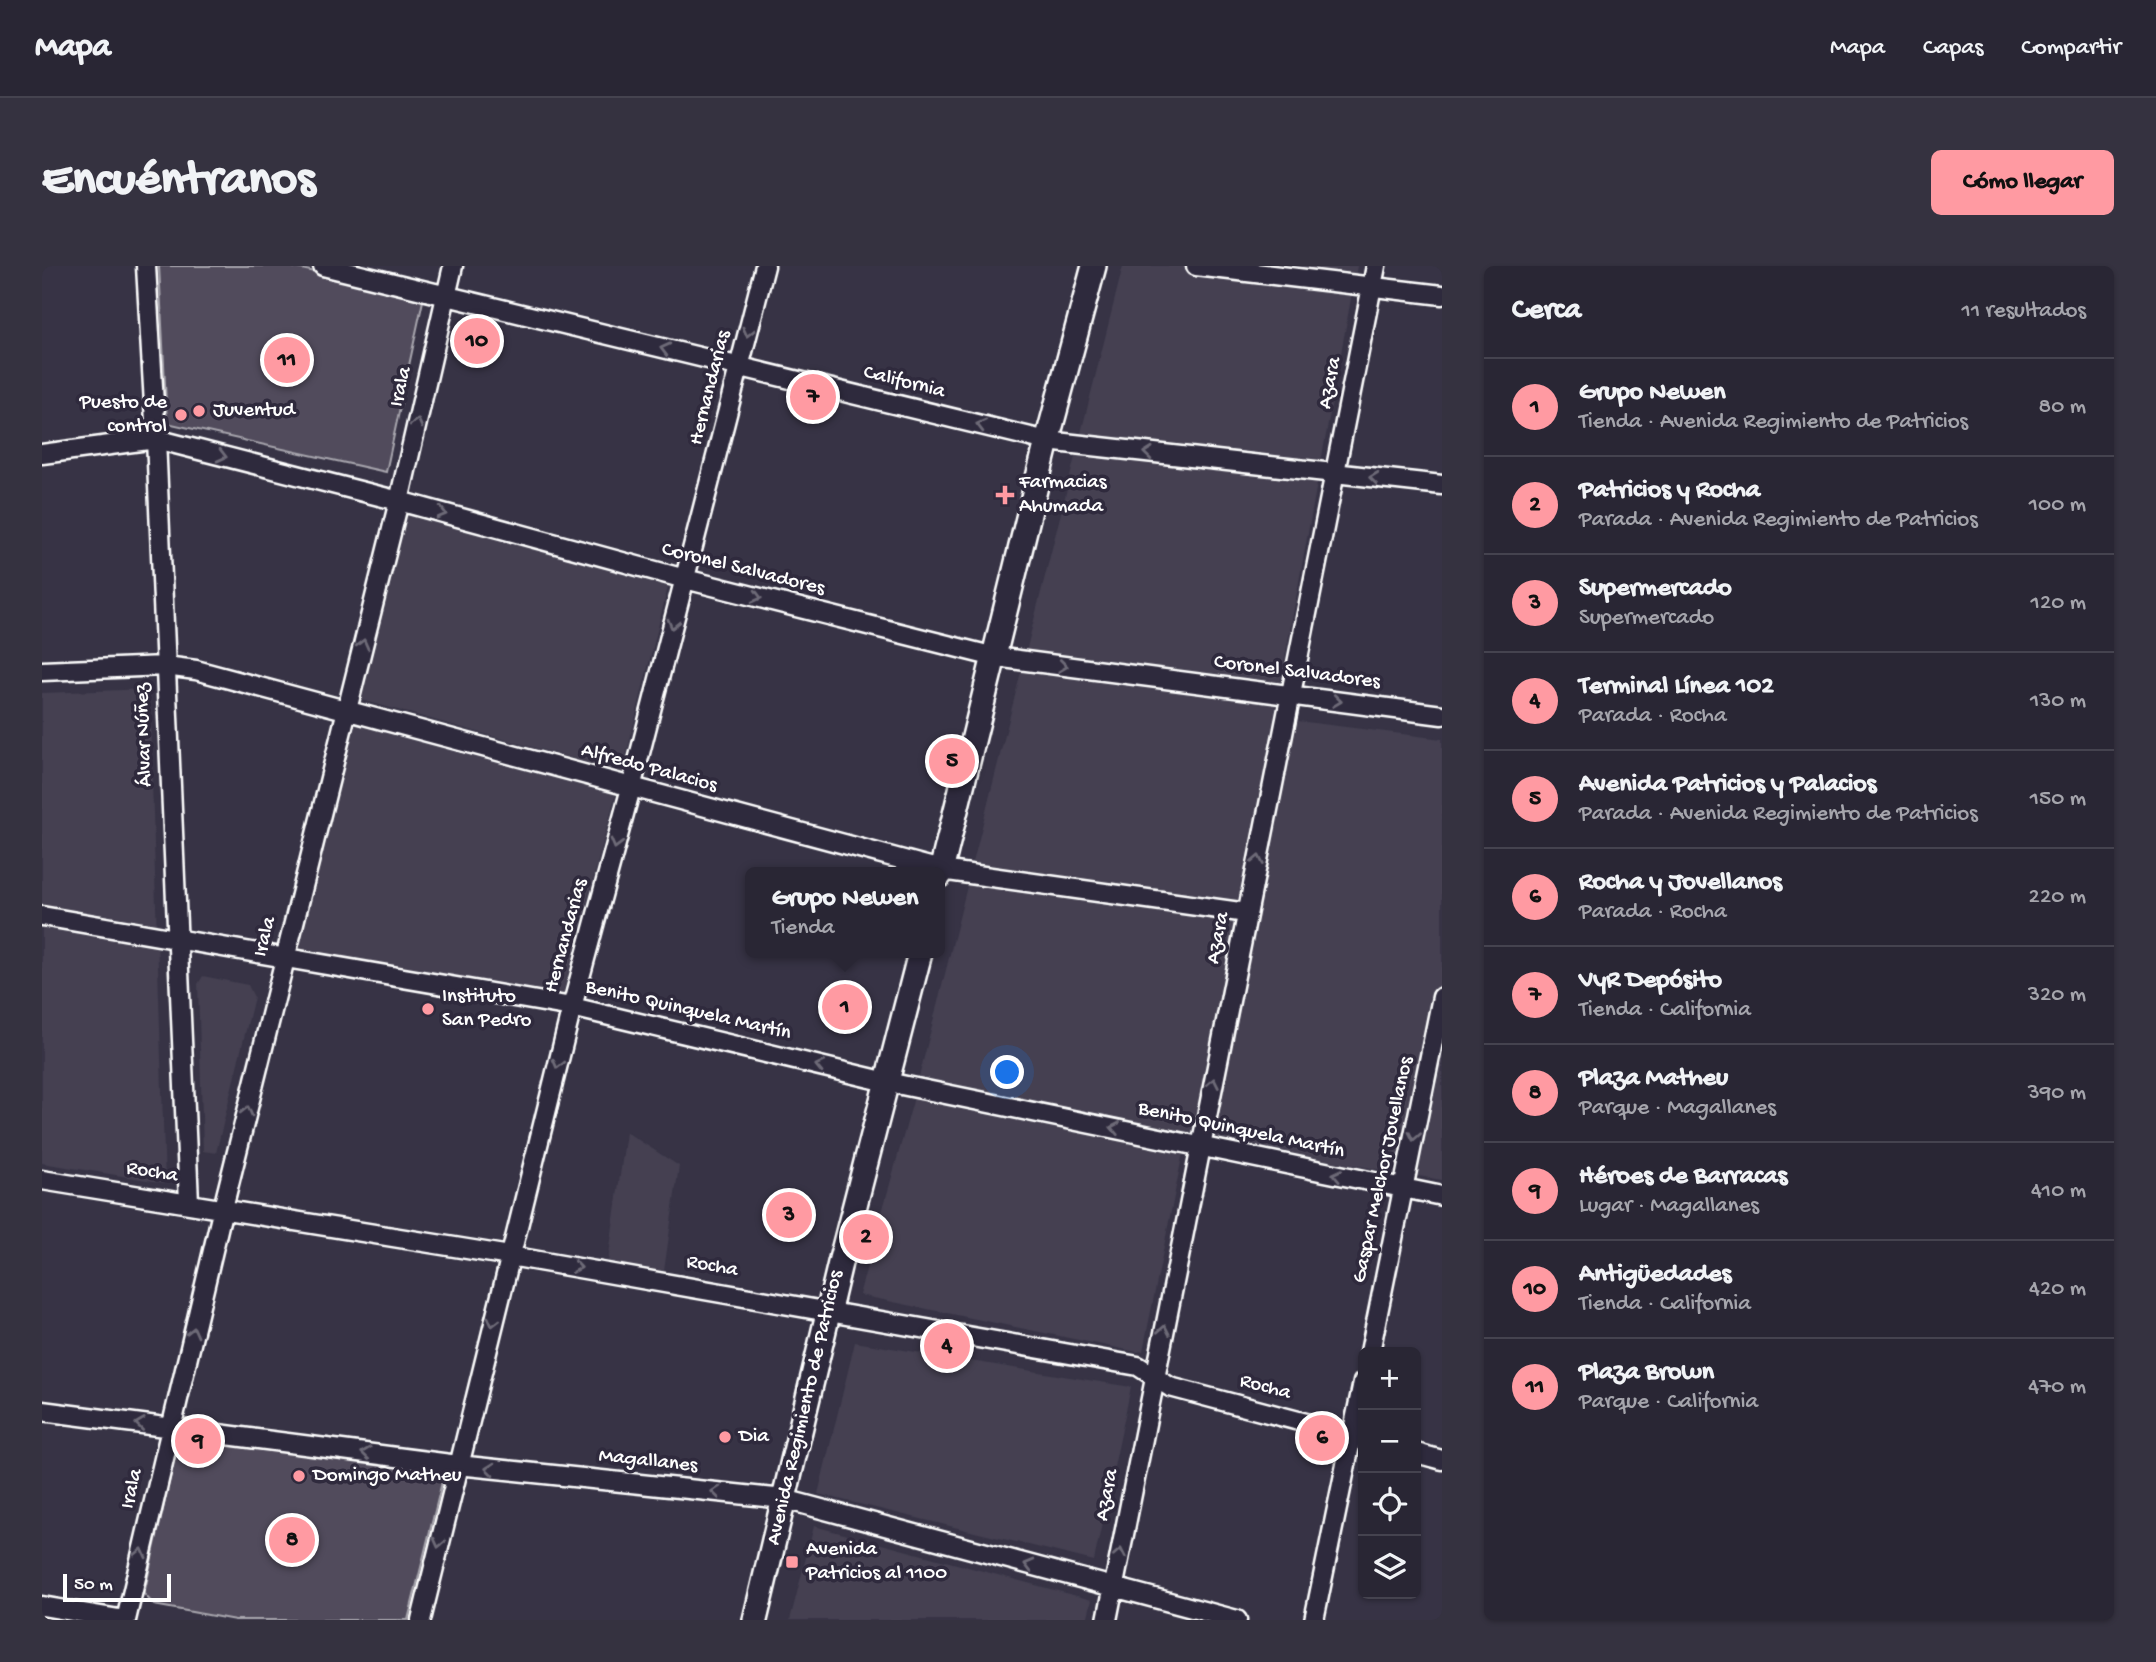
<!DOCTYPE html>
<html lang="es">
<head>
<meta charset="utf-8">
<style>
  :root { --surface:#292634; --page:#353240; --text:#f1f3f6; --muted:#a5a5ac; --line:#45434f; --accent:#ff9aa2 }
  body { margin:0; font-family:"Gochi Hand",sans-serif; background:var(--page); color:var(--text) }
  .controls { position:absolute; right:21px; bottom:21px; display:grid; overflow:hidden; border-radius:10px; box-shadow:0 2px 5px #0004 }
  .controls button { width:63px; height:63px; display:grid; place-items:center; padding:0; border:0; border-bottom:2px solid var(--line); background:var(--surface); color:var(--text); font:35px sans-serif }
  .scale { position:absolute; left:21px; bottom:18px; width:108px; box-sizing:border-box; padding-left:7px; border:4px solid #fff; border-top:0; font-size:19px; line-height:24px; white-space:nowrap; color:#fff; -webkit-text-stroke:5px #2f2a3d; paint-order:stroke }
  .you { position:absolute; left:966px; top:807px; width:24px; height:24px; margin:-18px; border:5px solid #fff; border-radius:50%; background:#1a73e8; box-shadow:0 0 0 10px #1a73e833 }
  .badge { display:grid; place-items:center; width:46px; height:46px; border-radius:50%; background:var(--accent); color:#111; font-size:23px; font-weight:700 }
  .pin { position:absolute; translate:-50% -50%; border:4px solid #fff; box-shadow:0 2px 7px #0006 }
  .popup { position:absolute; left:703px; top:601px; width:200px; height:91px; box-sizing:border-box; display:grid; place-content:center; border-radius:10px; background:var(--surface); filter:drop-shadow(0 2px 5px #0005); font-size:23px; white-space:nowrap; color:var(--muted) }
  .popup b { font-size:26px; color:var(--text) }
  .popup::after { content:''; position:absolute; left:50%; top:100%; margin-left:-14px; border:14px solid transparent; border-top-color:var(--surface) }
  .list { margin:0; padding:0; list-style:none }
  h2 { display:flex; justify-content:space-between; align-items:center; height:91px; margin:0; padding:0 28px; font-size:30px }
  h2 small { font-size:23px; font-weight:400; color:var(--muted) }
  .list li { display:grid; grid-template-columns:46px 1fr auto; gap:21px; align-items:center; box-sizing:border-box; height:98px; padding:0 28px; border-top:2px solid var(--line) }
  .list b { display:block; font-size:26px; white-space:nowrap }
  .list p { margin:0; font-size:23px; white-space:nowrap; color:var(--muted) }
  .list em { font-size:23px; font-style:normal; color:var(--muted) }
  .icon { flex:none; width:38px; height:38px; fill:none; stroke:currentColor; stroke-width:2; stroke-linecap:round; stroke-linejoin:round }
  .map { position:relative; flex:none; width:1400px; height:1354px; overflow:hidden; border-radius:10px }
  header { display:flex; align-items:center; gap:42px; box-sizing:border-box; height:98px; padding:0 35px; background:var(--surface); border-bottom:2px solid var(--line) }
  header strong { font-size:33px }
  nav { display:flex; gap:38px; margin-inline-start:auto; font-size:24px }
  .intro { display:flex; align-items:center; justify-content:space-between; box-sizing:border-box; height:168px; padding:0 42px }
  h1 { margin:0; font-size:49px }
  .button { padding:18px 32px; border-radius:10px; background:var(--accent); color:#111; font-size:24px; font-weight:700 }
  main { display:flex; gap:42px; padding:0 42px }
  aside { flex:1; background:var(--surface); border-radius:10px; box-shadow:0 2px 5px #0004 }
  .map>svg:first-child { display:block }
  .built { fill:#444051 }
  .green { fill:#514c5c; stroke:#a8a6ae; stroke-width:2 }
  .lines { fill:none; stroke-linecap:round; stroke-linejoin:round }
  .minor-casing { stroke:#fff; stroke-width:23 }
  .major-casing { stroke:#fff; stroke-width:28 }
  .minor { stroke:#2f2a3d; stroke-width:18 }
  .major { stroke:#2f2a3d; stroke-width:23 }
  .oneway { stroke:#6d6a77 }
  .poi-dot { fill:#ff9aa2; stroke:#2f2a3d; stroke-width:2.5 }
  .labels { text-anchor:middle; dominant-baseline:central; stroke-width:7; stroke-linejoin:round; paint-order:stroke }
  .street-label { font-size:21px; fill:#fff; stroke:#2f2a3d }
  .poi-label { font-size:21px; fill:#fff; stroke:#2f2a3d; text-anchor:start }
</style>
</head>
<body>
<header>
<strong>Mapa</strong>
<nav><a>Mapa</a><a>Capas</a><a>Compartir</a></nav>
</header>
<div class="intro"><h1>Encuéntranos</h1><a class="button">Cómo llegar</a></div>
<main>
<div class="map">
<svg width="1400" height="1354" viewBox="0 0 1400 1354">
  <rect width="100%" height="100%" fill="#373345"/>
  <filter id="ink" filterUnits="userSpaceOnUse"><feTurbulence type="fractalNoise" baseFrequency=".0143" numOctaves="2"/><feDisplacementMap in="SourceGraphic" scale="14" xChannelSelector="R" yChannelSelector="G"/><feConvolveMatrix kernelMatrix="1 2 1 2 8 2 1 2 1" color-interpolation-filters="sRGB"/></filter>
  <g filter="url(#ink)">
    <!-- built -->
    <path class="built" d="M1081 0H1315L1232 452 1400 473V914L1144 871 1101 1085 1095 1086 817 1029 871 835Z
      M364 240 629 309 580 506 316 433Z
      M107 423 123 917 0 897V427Z
      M314 452 576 520 521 728 253 682Z
      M161 710 206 719 212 731 174 887 161 885 156 718Z
      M584 866 637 900 622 1005 566 996Z
      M813 1076 1089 1121 1052 1295 776 1228Z
      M772 1260 1050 1334 1045 1354H748Z"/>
    <!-- green -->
    <path class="green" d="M117 0H246L382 30 344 206 125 157Z
      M147 1167 394 1200 401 1212 366 1354H193L112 1339 102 1328 137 1172Z"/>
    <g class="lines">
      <defs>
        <path id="minor" d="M104 0 114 173 147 936
          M281 0 1005 175 1400 219
          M1154 0 1400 29
          M0 188 114 173 357 235 643 313 953 391 1400 449
          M0 405 123 400 154 404 899 604 1205 647
          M0 650 530 741 845 816 1400 930
          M0 914 468 990 1096 1100 1128 1121 1321 1172
          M1328 1086 1400 731
          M0 1145 416 1199 742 1233 1195 1354
          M1374 1187 1400 1194
          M0 1340 83 1354
          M84 1354 181 942 357 235 411 0
          M379 1354 530 741 589 522 723 0
          M1065 1354 1334 0
          M1272 1354 1321 1116"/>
        <path id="major" d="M898 609 1005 175 1052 0
          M713 1354 798 997 878 687"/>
      </defs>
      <!-- minor casing -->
      <use href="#minor" class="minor-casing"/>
      <!-- major casing -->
      <use href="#major" class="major-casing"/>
      <!-- minor -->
      <use href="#minor" class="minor"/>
      <!-- major -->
      <use href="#major" class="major"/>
    </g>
    <!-- one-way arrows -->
    <defs><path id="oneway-chevron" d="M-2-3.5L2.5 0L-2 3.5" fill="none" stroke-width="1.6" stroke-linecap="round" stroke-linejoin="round" transform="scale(1.75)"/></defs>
    <g class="oneway">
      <use href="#oneway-chevron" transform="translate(706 66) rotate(104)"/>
      <use href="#oneway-chevron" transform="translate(623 83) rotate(-166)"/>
      <use href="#oneway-chevron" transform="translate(375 157) rotate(-77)"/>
      <use href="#oneway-chevron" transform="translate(939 159) rotate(-166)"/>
      <use href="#oneway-chevron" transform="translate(1106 187) rotate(-174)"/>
      <use href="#oneway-chevron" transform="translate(180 190) rotate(14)"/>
      <use href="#oneway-chevron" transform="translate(1332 212) rotate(-174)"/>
      <use href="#oneway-chevron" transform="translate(400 247) rotate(15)"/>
      <use href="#oneway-chevron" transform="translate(715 331) rotate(14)"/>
      <use href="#oneway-chevron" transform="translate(631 358) rotate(104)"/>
      <use href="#oneway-chevron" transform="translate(321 378) rotate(-76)"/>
      <use href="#oneway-chevron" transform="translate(1021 400) rotate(7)"/>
      <use href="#oneway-chevron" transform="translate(1295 435) rotate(7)"/>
      <use href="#oneway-chevron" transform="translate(574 578) rotate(105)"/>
      <use href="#oneway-chevron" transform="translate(1216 594) rotate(-79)"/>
      <use href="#oneway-chevron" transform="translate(516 798) rotate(104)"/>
      <use href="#oneway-chevron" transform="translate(778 800) rotate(-167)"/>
      <use href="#oneway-chevron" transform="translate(1171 817) rotate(-79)"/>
      <use href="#oneway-chevron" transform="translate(205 845) rotate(-76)"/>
      <use href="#oneway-chevron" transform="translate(1073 862) rotate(-169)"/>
      <use href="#oneway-chevron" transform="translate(1372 870) rotate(101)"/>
      <use href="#oneway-chevron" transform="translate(1295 909) rotate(-168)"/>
      <use href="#oneway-chevron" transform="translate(535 1001) rotate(10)"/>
      <use href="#oneway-chevron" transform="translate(451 1056) rotate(104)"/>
      <use href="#oneway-chevron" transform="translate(1122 1064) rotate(-79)"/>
      <use href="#oneway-chevron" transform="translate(151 1066) rotate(-76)"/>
      <use href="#oneway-chevron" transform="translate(98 1158) rotate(-173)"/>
      <use href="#oneway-chevron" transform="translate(324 1187) rotate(-173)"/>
      <use href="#oneway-chevron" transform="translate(448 1203) rotate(-174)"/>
      <use href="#oneway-chevron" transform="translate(674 1226) rotate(-174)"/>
      <use href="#oneway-chevron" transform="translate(397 1277) rotate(103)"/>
      <use href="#oneway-chevron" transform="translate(99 1287) rotate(-77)"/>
      <use href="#oneway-chevron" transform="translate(1078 1287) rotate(-79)"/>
      <use href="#oneway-chevron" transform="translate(987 1299) rotate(-165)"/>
    </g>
  </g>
  <!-- markers -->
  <g class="poi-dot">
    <circle cx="157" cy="145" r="7"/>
    <circle cx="139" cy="149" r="7"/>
    <path d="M959.5 218.5h7v7h7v7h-7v7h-7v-7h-7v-7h7z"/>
    <circle cx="386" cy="743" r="7"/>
    <circle cx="683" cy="1171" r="7"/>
    <circle cx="257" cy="1210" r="7"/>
    <rect x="743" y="1289" width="14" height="14" rx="3.5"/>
  </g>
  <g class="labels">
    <!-- street labels -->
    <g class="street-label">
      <text transform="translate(862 117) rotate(14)">California</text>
      <text transform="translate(1289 117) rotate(-79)">Azara</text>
      <text transform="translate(360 121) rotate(-77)">Irala</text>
      <text transform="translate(669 122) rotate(-76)">Hernandarias</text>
      <text transform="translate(701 304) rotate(14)">Coronel Salvadores</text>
      <text transform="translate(1255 407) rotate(7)">Coronel Salvadores</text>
      <text transform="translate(103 469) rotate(-92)">Álvar Núñez</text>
      <text transform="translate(607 503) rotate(15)">Alfredo Palacios</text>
      <text transform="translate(525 670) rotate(-75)">Hernandarias</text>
      <text transform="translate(224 671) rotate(-76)">Irala</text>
      <text transform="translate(1177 672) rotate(-79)">Azara</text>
      <text transform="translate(646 745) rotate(13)">Benito Quinquela Martín</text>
      <text transform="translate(1199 865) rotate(12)">Benito Quinquela Martín</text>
      <text transform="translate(1342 904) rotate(-78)">Gaspar Melchor Jovellanos</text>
      <text transform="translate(110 907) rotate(9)">Rocha</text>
      <text transform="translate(670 1001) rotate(10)">Rocha</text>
      <text transform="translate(1223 1122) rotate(15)">Rocha</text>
      <text transform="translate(764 1142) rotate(-77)">Avenida Regimiento de Patricios</text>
      <text transform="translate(606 1196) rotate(6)">Magallanes</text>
      <text transform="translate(91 1223) rotate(-77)">Irala</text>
      <text transform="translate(1066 1229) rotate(-79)">Azara</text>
    </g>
    <!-- poi labels -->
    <g class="poi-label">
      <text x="125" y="137" text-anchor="end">Puesto de<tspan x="125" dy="24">control</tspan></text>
      <text x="171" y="145">Juventud</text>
      <text x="977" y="217">Farmacias<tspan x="977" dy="24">Ahumada</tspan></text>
      <text x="400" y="731">Instituto<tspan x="400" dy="24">San Pedro</tspan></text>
      <text x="697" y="1171">Dia</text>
      <text x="271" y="1210">Domingo Matheu</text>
      <text x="764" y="1284">Avenida<tspan x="764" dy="24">Patricios al 1100</tspan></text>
    </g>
  </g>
</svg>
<div class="controls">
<button>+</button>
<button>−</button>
<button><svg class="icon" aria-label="locate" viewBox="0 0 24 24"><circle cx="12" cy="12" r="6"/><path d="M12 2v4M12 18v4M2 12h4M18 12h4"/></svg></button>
<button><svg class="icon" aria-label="layers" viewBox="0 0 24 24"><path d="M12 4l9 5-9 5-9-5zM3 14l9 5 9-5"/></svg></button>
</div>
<div class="scale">50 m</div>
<div class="you"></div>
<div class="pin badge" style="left:803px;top:741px">1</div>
<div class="popup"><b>Grupo Newen</b>Tienda</div>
<div class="pin badge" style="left:824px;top:971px">2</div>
<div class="pin badge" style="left:747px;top:949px">3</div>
<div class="pin badge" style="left:905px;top:1080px">4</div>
<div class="pin badge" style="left:910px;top:495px">5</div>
<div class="pin badge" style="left:1280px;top:1172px">6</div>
<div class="pin badge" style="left:771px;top:131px">7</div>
<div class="pin badge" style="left:250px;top:1274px">8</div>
<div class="pin badge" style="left:156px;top:1175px">9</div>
<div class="pin badge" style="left:435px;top:75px">10</div>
<div class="pin badge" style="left:245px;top:94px">11</div>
</div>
<aside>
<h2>Cerca<small>11 resultados</small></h2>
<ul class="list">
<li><span class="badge">1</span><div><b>Grupo Newen</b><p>Tienda · Avenida Regimiento de Patricios</p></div><em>80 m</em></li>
<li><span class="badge">2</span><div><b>Patricios y Rocha</b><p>Parada · Avenida Regimiento de Patricios</p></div><em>100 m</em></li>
<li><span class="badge">3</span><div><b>Supermercado</b><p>Supermercado</p></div><em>120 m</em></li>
<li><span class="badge">4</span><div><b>Terminal Línea 102</b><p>Parada · Rocha</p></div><em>130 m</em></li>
<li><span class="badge">5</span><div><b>Avenida Patricios y Palacios</b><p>Parada · Avenida Regimiento de Patricios</p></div><em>150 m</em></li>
<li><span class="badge">6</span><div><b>Rocha y Jovellanos</b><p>Parada · Rocha</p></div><em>220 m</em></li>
<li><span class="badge">7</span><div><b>VyR Depósito</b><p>Tienda · California</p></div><em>320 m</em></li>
<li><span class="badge">8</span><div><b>Plaza Matheu</b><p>Parque · Magallanes</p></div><em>390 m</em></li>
<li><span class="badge">9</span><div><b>Héroes de Barracas</b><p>Lugar · Magallanes</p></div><em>410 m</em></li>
<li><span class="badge">10</span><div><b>Antigüedades</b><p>Tienda · California</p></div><em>420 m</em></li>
<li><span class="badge">11</span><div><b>Plaza Brown</b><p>Parque · California</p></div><em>470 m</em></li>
</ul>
</aside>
</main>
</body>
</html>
